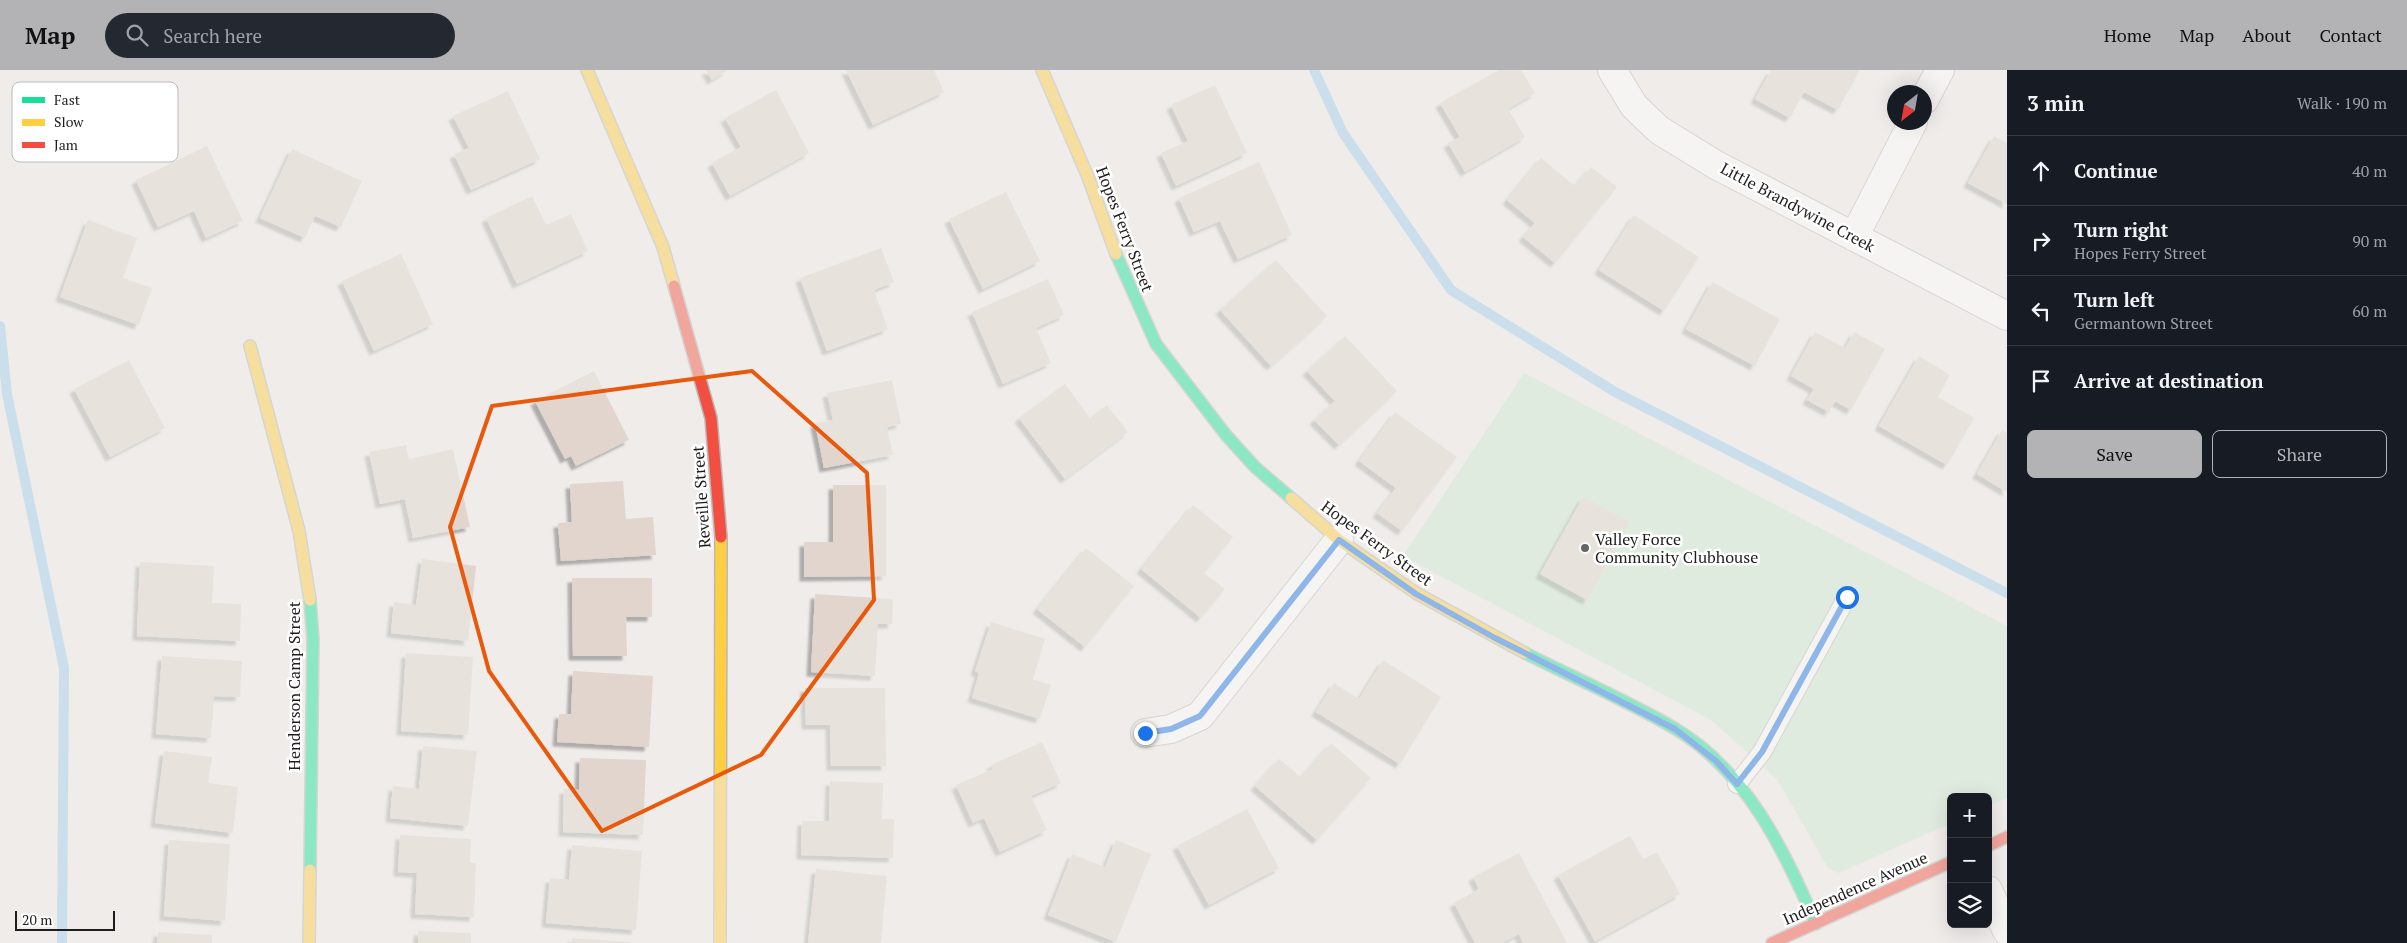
<!DOCTYPE html>
<html lang="en">
<head>
<meta charset="utf-8">
<style>
  :root { --surface:#171b24; --page:#242831; --text:#f1f3f6; --muted:#9ea1a6; --line:#363941; --accent:#b3b3b5 }
  body { margin:0; font-family:"PT Serif",serif; background:var(--page); color:var(--text) }
  .controls { position:absolute; right:15px; bottom:15px; display:grid; overflow:hidden; border-radius:8px; box-shadow:0 5px 20px #0002 }
  .controls button { width:45px; height:45px; display:grid; place-items:center; padding:0; border:0; border-bottom:1px solid var(--line); background:var(--surface); color:var(--text); font:25px sans-serif }
  .compass { position:absolute; left:1887px; top:15px; width:45px; height:45px; border-radius:50%; background:var(--surface); box-shadow:0 5px 20px #0002; rotate:211deg }
  .scale { position:absolute; left:15px; bottom:12px; width:100px; box-sizing:border-box; padding-left:5px; border:2px solid #1f1d1d; border-top:0; font-size:14px; line-height:18px; white-space:nowrap; color:#1f1d1d; -webkit-text-stroke:4px #fff; paint-order:stroke }
  .stop { position:absolute; width:15px; height:15px; margin:-11px; border:4px solid #1a73e8; border-radius:50%; background:#fff }
  .stop.end { background:#1a73e8; border-color:#fff; box-shadow:0 1px 5px #0008 }
  .list { margin:0; padding:0; list-style:none }
  h2 { display:flex; justify-content:space-between; align-items:center; height:65px; margin:0; padding:0 20px; font-size:21px }
  h2 small { font-size:16px; font-weight:400; color:var(--muted) }
  .list li { display:grid; grid-template-columns:32px 1fr auto; gap:15px; align-items:center; box-sizing:border-box; height:70px; padding:0 20px; border-top:1px solid var(--line) }
  .list b { display:block; font-size:19px; white-space:nowrap }
  .list p { margin:0; font-size:16px; white-space:nowrap; color:var(--muted) }
  .list em { font-size:16px; font-style:normal; color:var(--muted) }
  .actions { display:flex; gap:10px; padding:15px 20px }
  .actions a { flex:1; padding:11px 0; border:1px solid var(--accent); border-radius:8px; text-align:center; font-size:18px; color:var(--accent) }
  .actions .main { background:var(--accent); color:#111 }
  .icon { flex:none; width:28px; height:28px; fill:none; stroke:currentColor; stroke-width:2; stroke-linecap:round; stroke-linejoin:round }
  .map { position:relative; flex:none; width:2007px; height:873px; overflow:hidden }
  header { display:flex; align-items:center; gap:30px; box-sizing:border-box; height:70px; padding:0 25px; background:var(--accent); color:#111 }
  header strong { font-size:24px }
  nav { display:flex; gap:28px; margin-inline-start:auto; font-size:18px }
  .search { width:350px; height:45px; background:var(--page); display:flex; align-items:center; gap:12px; box-sizing:border-box; padding:0 18px; border-radius:28px; color:var(--muted); font-size:19px }
  main { display:flex }
  aside { flex:1; background:var(--surface) }
  .map>svg:first-child { display:block }
  .green { fill:#cee9d3 }
  .lines { fill:none; stroke-linecap:round; stroke-linejoin:round }
  .stream { stroke:#a0ccef; stroke-width:10 }
  .building { fill:#e1d5cd; filter:url(#shadow) }
  .lane-casing { stroke:#bab8b7; stroke-width:20 }
  .street-casing { stroke:#bab8b7; stroke-width:30 }
  .fast-casing { stroke:#bab8b7; stroke-width:14 }
  .slow-casing { stroke:#bab8b7; stroke-width:14 }
  .jam-casing { stroke:#bab8b7; stroke-width:14 }
  .lane { stroke:#fdfcfc; stroke-width:18 }
  .street { stroke:#fdfcfc; stroke-width:28 }
  .fast { stroke:#16e098; stroke-width:11 }
  .slow { stroke:#ffcf43; stroke-width:11 }
  .jam { stroke:#f24e42; stroke-width:11 }
  .route { stroke:#1a73e8; stroke-width:6 }
  .marked { fill:none; stroke:#e8590c; stroke-width:4; stroke-linejoin:round }
  .poi-dot { fill:#686565; stroke:#fff; stroke-width:2 }
  .labels { text-anchor:middle; dominant-baseline:central; stroke-width:5; stroke-linejoin:round; paint-order:stroke }
  .street-label { font-size:16px; fill:#1f1d1d; stroke:#fff }
  .poi-label { font-size:16px; fill:#1f1d1d; stroke:#fff; text-anchor:start }
  .key { fill:#fff; stroke:#bcbbbb; stroke-width:1 }
  .key-label { font-size:14px; fill:#1f1d1d }
</style>
</head>
<body>
<header>
<strong>Map</strong>
<div class="search"><svg class="icon" aria-label="search" viewBox="0 0 24 24"><circle cx="10" cy="10" r="6"/><path d="M15 15l6 6"/></svg>Search here</div>
<nav><a>Home</a><a>Map</a><a>About</a><a>Contact</a></nav>
</header>
<main>
<div class="map">
<svg width="2007" height="873" viewBox="0 0 2007 873">
  <defs>
    <filter id="shadow"><feDropShadow dx="-4.5" dy="4.5" stdDeviation="1" flood-color="#0004"/></filter>
  </defs>
  <rect width="100%" height="100%" fill="#efecea"/>
  <!-- green -->
  <path class="green" d="M1524 303 2007 556V728L1988 736V727H1951V753L1839 803 1828 798 1777 709 1711 650 1403 486Z"/>
  <g class="lines">
    <!-- stream -->
    <path class="stream" d="M1314 0 1343 63 1451 220 1615 322 2007 523
      M0 256 7 324 64 598 62 873"/>
  </g>
  <!-- building -->
  <path class="building" d="M706 0H728L712 10Z
    M846 0H934L944 22 873 55Z
    M1499 0H1521L1535 23 1508 39 1525 67 1465 102 1448 73 1460 67 1440 33Z
    M1771 0H1860L1838 40 1804 22 1790 48 1755 29Z
    M1215 15 1247 83 1176 116 1161 83 1188 71 1171 35Z
    M776 20 809 83 730 126 712 93 741 77 725 48Z
    M508 21 540 89 471 120 454 84 469 78 453 46Z
    M1994 66 2007 73V134L1968 113Z
    M207 76 243 151 206 168 194 141 158 157 136 110Z
    M292 79 362 111 341 157 315 146 305 168 260 148Z
    M1541 88 1575 116 1591 97 1617 117 1555 193 1523 167 1535 153 1507 130Z
    M1259 92 1292 165 1238 189 1220 151 1194 162 1179 128Z
    M1006 122 1040 191 983 219 949 149Z
    M532 126 546 155 571 144 588 181 517 214 486 148Z
    M1634 145 1699 187 1664 241 1599 200Z
    M88 150 137 168 123 208 152 218 139 255 60 227Z
    M881 178 894 212 874 220 888 259 827 281 800 208Z
    M401 184 433 254 374 281 342 211Z
    M1276 190 1327 246 1271 296 1220 240Z
    M1048 209 1064 245 1036 258 1051 293 1003 314 972 242Z
    M1712 212 1780 249 1755 296 1686 259Z
    M1815 262 1845 278 1854 262 1885 279 1851 340 1835 331 1829 342 1807 330 1814 319 1791 306Z
    M1345 266 1397 321 1339 375 1314 350 1335 331 1307 301Z
    M1919 286 1950 305 1938 327 1974 348 1947 395 1879 356Z
    M129 290 165 358 110 387 74 319Z
    M594 301 629 370 576 396 571 386 565 389 535 331Z
    M892 310 901 354 887 357 893 385 824 398 815 353 833 350 827 323Z
    M1065 314 1090 348 1107 335 1128 362 1065 409 1019 348Z
    M1395 342 1457 387 1402 461 1377 443 1396 418 1359 391Z
    M2002 360 2007 363V422L1977 404Z
    M406 375 409 389 453 379 470 457 413 468 405 429 380 434 369 382Z
    M623 411 626 449 653 447 656 485 561 491 558 453 572 452 570 414Z
    M833 415H886V506L804 507V472H833Z
    M1583 427 1630 452 1587 530 1540 504Z
    M1193 435 1233 467 1204 503 1225 519 1201 548 1141 499Z
    M1086 478 1134 516 1085 577 1037 539Z
    M422 489 476 496 468 571 391 563 394 532 416 535Z
    M140 492 214 496 212 533 241 534 240 571 137 566Z
    M572 508H652V547H626L627 586H573Z
    M815 524 893 529 892 554H878L875 606 811 602Z
    M991 552 1045 569 1033 609 1051 615 1040 649 972 628 979 603 975 601Z
    M406 583 473 587 468 665 401 661Z
    M162 586 242 591 240 627 214 626 211 668 156 664Z
    M1383 590 1441 627 1400 694 1316 642 1334 613 1359 629Z
    M573 601 653 606 649 677 557 672 559 644H571Z
    M805 618H885L886 696H831L830 655H806Z
    M1042 672 1061 713 1031 726 1047 760 1000 782 984 748 973 753 956 715 993 699 991 695Z
    M1331 673 1371 708 1317 770 1255 716 1279 689 1301 707Z
    M423 676 477 681 468 756 390 748 393 716 419 719Z
    M164 681 212 687 208 713 238 717 233 763 155 753Z
    M580 688 646 690 643 765 563 762 564 719 579 720Z
    M830 711 883 713 882 749H894L893 788 801 785 802 751H829Z
    M1247 739 1279 798 1209 835 1177 776Z
    M400 765 471 769 470 793H476L474 847 415 844 417 803 398 802Z
    M1630 766 1643 789 1657 782 1680 824 1595 871 1558 805Z
    M169 770 230 774 225 851 164 846Z
    M1116 770 1151 784 1116 872 1048 845 1072 784 1105 797Z
    M572 775 642 781 636 860 546 853 550 808 569 810Z
    M1519 783 1567 873H1523L1519 864 1502 873H1475L1454 833 1479 819 1473 807Z
    M816 799 887 806 881 873H808Z
    M418 861 471 863V873H418Z
    M158 862 212 865V873H157Z
    M572 868 630 872V873H571Z"/>
  <g class="lines">
    <defs>
      <path id="lane" d="M1737 714 1762 682 1847 527"/>
      <path id="street" d="M1612 0 1634 36 1659 60 1716 95 2007 246
        M1924 30 1940 0
        M1854 167 1913 52
        M1145 663 1171 659 1200 646 1339 470
        M1988 820 2007 861"/>
      <path id="fast" d="M1116 184 1156 274 1226 365 1255 397 1291 428
        M1525 583C1574 608 1626 630 1674 658 1747 701 1784 780 1816 854
        M310 800 313 569 310 530"/>
      <path id="slow" d="M587 0 663 177 674 216
        M1042 0 1088 107 1116 184
        M250 276 299 461 310 530
        M1291 428 1339 470 1416 523 1525 583
        M309 873 310 800
        M720 873 721 467"/>
      <path id="jam" d="M674 216 711 348 721 467
        M1988 776 2007 767
        M1772 873 1951 792"/>
    </defs>
    <!-- lane casing -->
    <use href="#lane" class="lane-casing"/>
    <!-- street casing -->
    <use href="#street" class="street-casing"/>
    <!-- fast casing -->
    <use href="#fast" class="fast-casing"/>
    <!-- slow casing -->
    <use href="#slow" class="slow-casing"/>
    <!-- jam casing -->
    <use href="#jam" class="jam-casing"/>
    <!-- lane -->
    <use href="#lane" class="lane"/>
    <!-- street -->
    <use href="#street" class="street"/>
    <!-- fast -->
    <use href="#fast" class="fast"/>
    <!-- slow -->
    <use href="#slow" class="slow"/>
    <!-- jam -->
    <use href="#jam" class="jam"/>
  </g>
  <g class="lines">
    <!-- route -->
    <path class="route" d="M1145 663 1171 659 1200 646 1339 470 1416 524 1495 568 1675 659 1716 691 1737 714 1762 682 1847 527"/>
  </g>
  <!-- marked area -->
  <path d="M0 0H2007V873H0ZM752 301 867 403 874 530 761 685 602 761 489 601 450 457 492 336Z" fill="#efecea" fill-opacity=".55" fill-rule="evenodd"/>
  <path class="marked" d="M752 301 867 403 874 530 761 685 602 761 489 601 450 457 492 336Z"/>
  <!-- markers -->
  <circle class="poi-dot" cx="1585" cy="478" r="5"/>
  <g class="labels">
    <!-- street labels -->
    <g class="street-label">
      <text transform="translate(1798 137) rotate(28)">Little Brandywine Creek</text>
      <text transform="translate(1125 159) rotate(69)">Hopes Ferry Street</text>
      <text transform="translate(701 427) rotate(-94)">Reveille Street</text>
      <text transform="translate(1377 473) rotate(36)">Hopes Ferry Street</text>
      <text transform="translate(294 616) rotate(-90)">Henderson Camp Street</text>
      <text transform="translate(1855 818) rotate(-24)">Independence Avenue</text>
    </g>
    <!-- poi labels -->
    <g class="poi-label">
      <text x="1595" y="469">Valley Force<tspan x="1595" dy="18">Community Clubhouse</tspan></text>
    </g>
  </g>
  <!-- legend -->
  <rect x="12" y="12" width="166" height="80" rx="8" class="key"/>
  <rect x="22" y="27" width="23" height="6" fill="#16e098"/>
  <rect x="22" y="49" width="23" height="7" fill="#ffcf43"/>
  <rect x="22" y="72" width="23" height="6" fill="#f24e42"/>
  <g class="key-label">
    <text x="54" y="35">Fast</text>
    <text x="54" y="57">Slow</text>
    <text x="54" y="80">Jam</text>
  </g>
</svg>
<div class="controls">
<button>+</button>
<button>−</button>
<button><svg class="icon" aria-label="layers" viewBox="0 0 24 24"><path d="M12 4l9 5-9 5-9-5zM3 14l9 5 9-5"/></svg></button>
</div>
<svg class="compass" viewBox="-18 -18 36 36"><path d="M0-13l5 13h-10z" fill="#e53935"/><path d="M0 13l5-13h-10z" fill="#9ea1a6"/></svg>
<div class="scale">20 m</div>
<div class="stop" style="left:1847px;top:527px"></div>
<div class="stop end" style="left:1145px;top:663px"></div>
</div>
<aside>
<h2>3 min<small>Walk · 190 m</small></h2>
<ul class="list">
<li><svg class="icon" aria-label="ahead" viewBox="0 0 24 24"><path d="M12 20V5M6 11l6-6 6 6"/></svg><div><b>Continue</b></div><em>40 m</em></li>
<li><svg class="icon" aria-label="right" viewBox="0 0 24 24"><path d="M7 20v-9h11M14 6l5 5-5 5"/></svg><div><b>Turn right</b><p>Hopes Ferry Street</p></div><em>90 m</em></li>
<li><svg class="icon" aria-label="left" viewBox="0 0 24 24"><path d="M17 20v-9H6M10 6l-5 5 5 5"/></svg><div><b>Turn left</b><p>Germantown Street</p></div><em>60 m</em></li>
<li><svg class="icon" aria-label="arrive" viewBox="0 0 24 24"><path d="M6 21V4h12l-3 4 3 4H6"/></svg><div><b>Arrive at destination</b></div></li>
</ul>
<div class="actions"><a class="main">Save</a><a>Share</a></div>
</aside>
</main>
</body>
</html>
